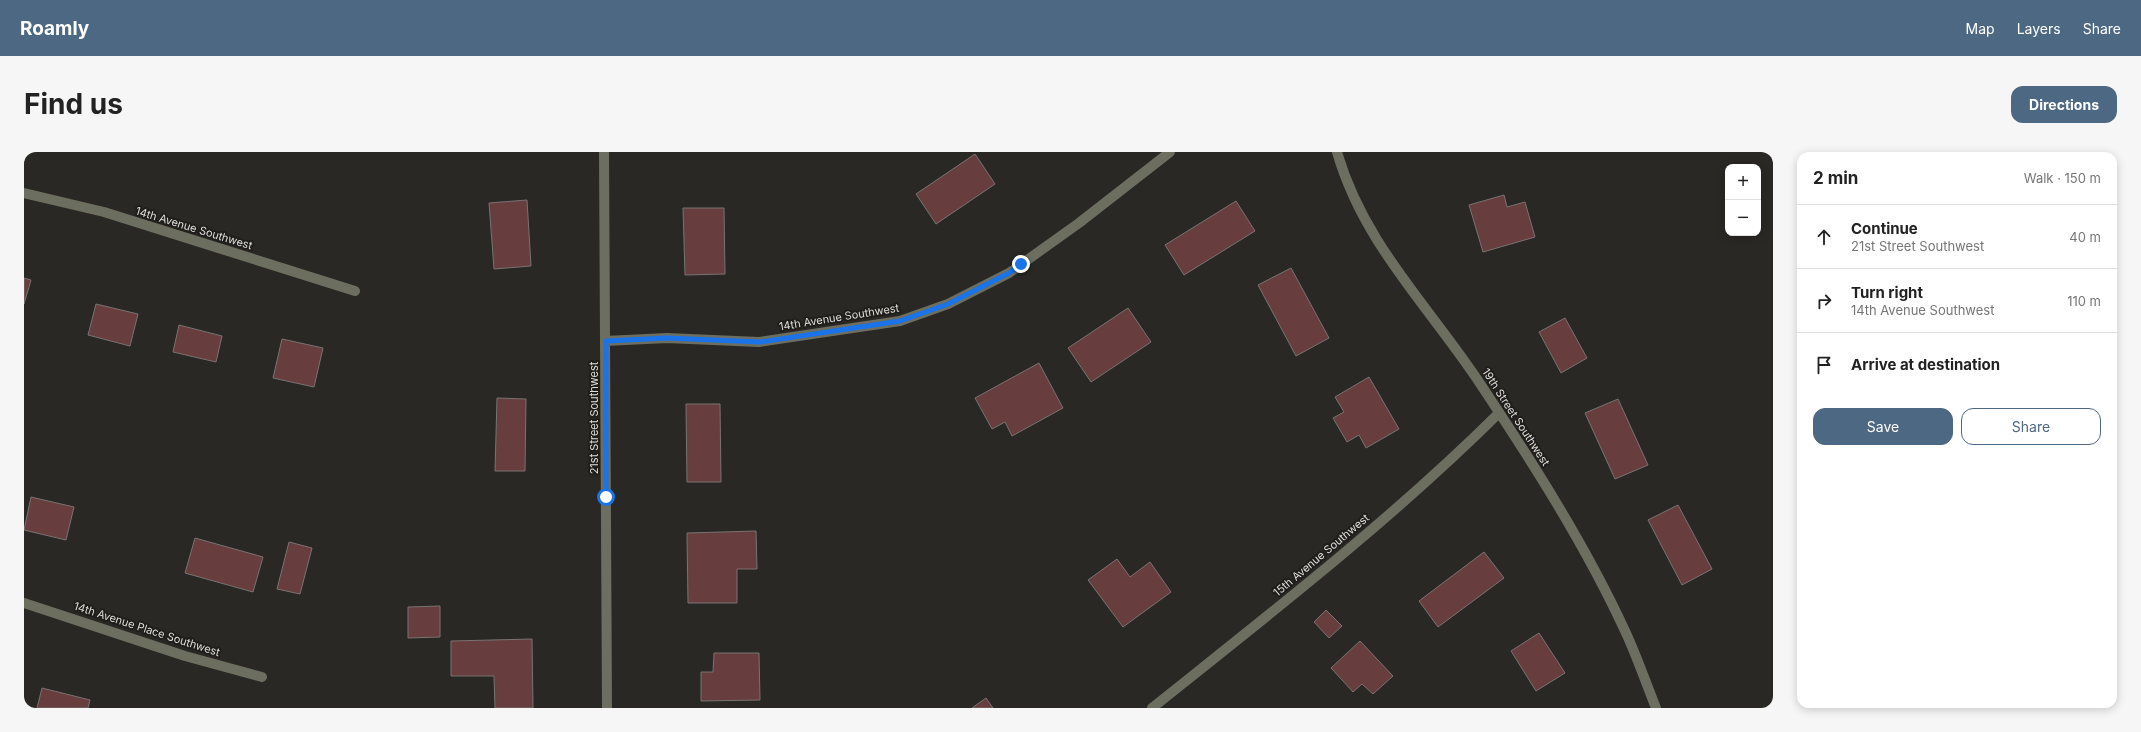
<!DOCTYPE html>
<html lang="en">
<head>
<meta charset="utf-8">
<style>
  :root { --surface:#fff; --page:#f6f6f6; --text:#222; --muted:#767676; --line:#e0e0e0; --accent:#4d6883 }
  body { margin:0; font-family:Inter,sans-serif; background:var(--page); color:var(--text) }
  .controls { position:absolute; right:12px; top:12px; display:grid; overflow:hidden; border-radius:8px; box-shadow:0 2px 10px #0003 }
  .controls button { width:36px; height:36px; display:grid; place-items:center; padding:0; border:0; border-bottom:1px solid var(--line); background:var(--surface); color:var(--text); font:20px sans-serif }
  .stop { position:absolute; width:12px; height:12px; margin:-9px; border:3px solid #1a73e8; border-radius:50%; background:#fff }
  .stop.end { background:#1a73e8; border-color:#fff; box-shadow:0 1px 4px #0008 }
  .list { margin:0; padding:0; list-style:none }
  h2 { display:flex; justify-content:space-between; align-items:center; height:52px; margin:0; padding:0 16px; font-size:17px }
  h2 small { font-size:13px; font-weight:400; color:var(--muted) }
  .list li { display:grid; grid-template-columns:26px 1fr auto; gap:12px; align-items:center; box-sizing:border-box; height:64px; padding:0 16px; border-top:1px solid var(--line) }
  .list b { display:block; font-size:15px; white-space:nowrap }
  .list p { margin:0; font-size:13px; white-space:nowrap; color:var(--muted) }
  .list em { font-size:13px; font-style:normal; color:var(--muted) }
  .actions { display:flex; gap:8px; padding:12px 16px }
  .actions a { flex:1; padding:9px 0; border:1px solid var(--accent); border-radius:12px; text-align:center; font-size:14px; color:var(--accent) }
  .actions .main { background:var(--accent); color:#fff }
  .icon { flex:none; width:22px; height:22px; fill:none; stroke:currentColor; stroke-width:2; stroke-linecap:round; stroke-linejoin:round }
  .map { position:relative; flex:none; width:1749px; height:556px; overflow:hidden; border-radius:12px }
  header { display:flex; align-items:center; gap:24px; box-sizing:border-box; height:56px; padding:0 20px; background:var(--accent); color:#fff }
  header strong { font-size:19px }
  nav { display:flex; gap:22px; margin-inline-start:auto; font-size:14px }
  .intro { display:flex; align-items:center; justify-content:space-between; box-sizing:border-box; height:96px; padding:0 24px }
  h1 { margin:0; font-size:28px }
  .button { padding:10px 18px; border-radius:12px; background:var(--accent); color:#fff; font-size:14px; font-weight:700 }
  main { display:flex; gap:24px; padding:0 24px }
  aside { flex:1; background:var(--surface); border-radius:12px; box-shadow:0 2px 10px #0003 }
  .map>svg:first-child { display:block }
  .building { fill:#673e3d; stroke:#797373 }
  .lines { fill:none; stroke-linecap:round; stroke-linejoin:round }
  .minor { stroke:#6c6f5f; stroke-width:10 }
  .route { stroke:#1a73e8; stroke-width:5 }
  .labels { text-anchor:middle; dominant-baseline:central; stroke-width:4; stroke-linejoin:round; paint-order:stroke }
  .street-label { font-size:11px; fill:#dfdedb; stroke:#201e1b }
</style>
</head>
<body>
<header>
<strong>Roamly</strong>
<nav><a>Map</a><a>Layers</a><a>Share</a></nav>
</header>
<div class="intro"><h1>Find us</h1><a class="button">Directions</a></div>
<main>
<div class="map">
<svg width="1749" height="556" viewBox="0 0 1749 556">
  <rect width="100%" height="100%" fill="#2a2825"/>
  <!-- building -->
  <path class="building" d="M951 2 971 32 912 72 892 42Z
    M1480 43 1483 55 1501 50 1511 85 1459 100 1445 53Z
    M503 48 507 114 470 117 465 51Z
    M1212 49 1231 79 1160 123 1141 93Z
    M659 56H700L701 122 661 123Z
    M1267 116 1305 186 1272 204 1234 133Z
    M0 126 7 128 0 152Z
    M72 152 114 162 106 194 64 183Z
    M1104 156 1127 190 1067 230 1044 196Z
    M1541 166 1563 206 1537 221 1515 180Z
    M155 173 198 184 192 210 149 200Z
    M258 187 299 196 290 235 249 226Z
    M1015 211 1039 256 988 284 981 270 968 277 951 246Z
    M1345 225 1375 277 1342 296 1335 283 1323 290 1309 266 1320 260 1311 245Z
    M473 246 502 247 501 319H471Z
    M1594 247 1624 313 1591 327 1561 261Z
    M662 252H696L697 330H663Z
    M7 345 50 355 42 388 0 378Z
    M1654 353 1688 417 1658 433 1624 368Z
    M732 379 733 417H713V451H664L663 381Z
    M171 386 239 405 229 440 161 421Z
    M265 390 288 396 276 442 253 437Z
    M1460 400 1480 426 1414 475 1395 449Z
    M1093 407 1106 425 1126 410 1147 440 1099 475 1064 428Z
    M416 454V485L384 486V455Z
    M1302 458 1318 474 1305 486 1290 470Z
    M1515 481 1541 521 1512 539 1487 499Z
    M508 487 509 556H471L470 524H427V489Z
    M1336 489 1369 524 1349 542 1338 532 1329 540 1307 516Z
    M690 501H735L736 548 677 549V520H689Z
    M18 536 66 548 64 556H13Z
    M962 546 969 556H948Z"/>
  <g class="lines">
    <!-- minor -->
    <path class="minor" d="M580 0 583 556
      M1313 0C1339 90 1402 151 1453 227 1507 308 1561 392 1602 481 1613 505 1622 531 1632 556
      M0 41 80 60 331 139
      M581 189 643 186 735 190 876 169 924 152 985 121 1055 71 1146 0
      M0 451 161 504 238 525
      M1128 556C1247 461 1367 368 1475 261"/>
  </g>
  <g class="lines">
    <!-- route -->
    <path class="route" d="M582 345V189L643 186 736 190 876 169 924 152 985 121 997 112"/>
  </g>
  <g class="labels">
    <!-- street labels -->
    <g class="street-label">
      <text transform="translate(170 76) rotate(17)">14th Avenue Southwest</text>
      <text transform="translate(815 165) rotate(-9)">14th Avenue Southwest</text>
      <text transform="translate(1492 265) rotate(57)">19th Street Southwest</text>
      <text transform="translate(570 266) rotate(-90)">21st Street Southwest</text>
      <text transform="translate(1297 403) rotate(-40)">15th Avenue Southwest</text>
      <text transform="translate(123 477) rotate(18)">14th Avenue Place Southwest</text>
    </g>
  </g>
</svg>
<div class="controls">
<button>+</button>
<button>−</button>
</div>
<div class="stop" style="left:582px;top:345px"></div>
<div class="stop end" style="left:997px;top:112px"></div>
</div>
<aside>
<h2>2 min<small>Walk · 150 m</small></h2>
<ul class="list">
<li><svg class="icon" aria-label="ahead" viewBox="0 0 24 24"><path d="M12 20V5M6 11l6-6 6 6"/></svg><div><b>Continue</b><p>21st Street Southwest</p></div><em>40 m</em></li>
<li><svg class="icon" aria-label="right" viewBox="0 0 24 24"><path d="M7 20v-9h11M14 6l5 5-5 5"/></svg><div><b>Turn right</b><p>14th Avenue Southwest</p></div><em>110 m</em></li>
<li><svg class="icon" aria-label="arrive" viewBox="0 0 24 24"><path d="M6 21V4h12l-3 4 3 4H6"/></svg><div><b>Arrive at destination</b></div></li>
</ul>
<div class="actions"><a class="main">Save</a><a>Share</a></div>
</aside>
</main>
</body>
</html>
